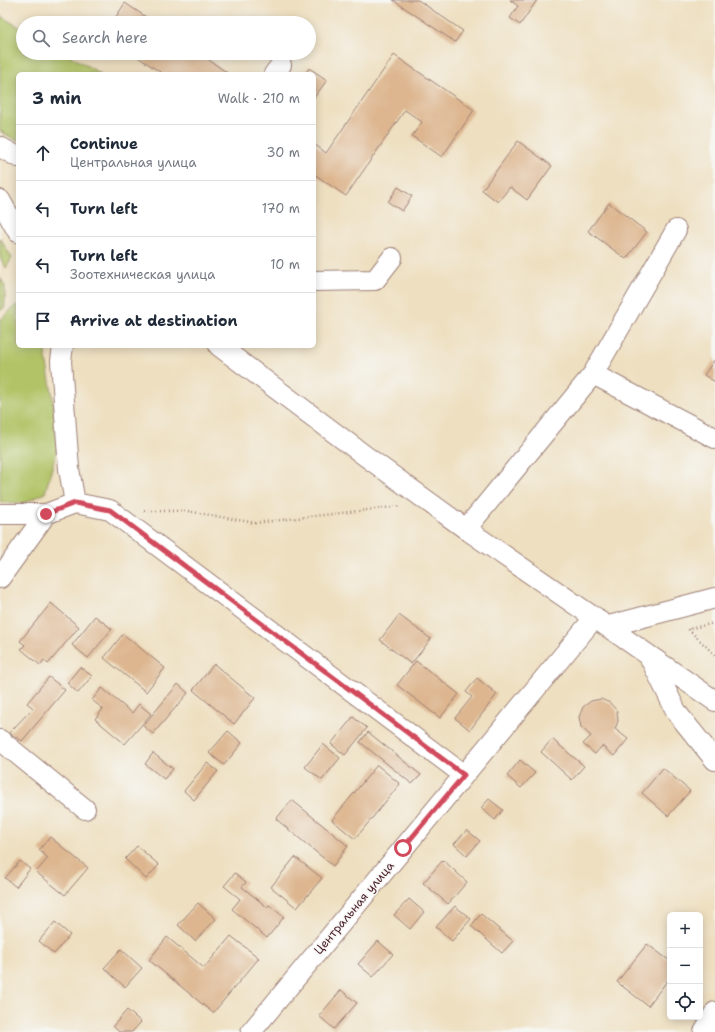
<!DOCTYPE html>
<html lang="en">
<head>
<meta charset="utf-8">
<style>
  :root { --surface:#fff; --page:#f2f2f3; --text:#1f2937; --muted:#747a83; --line:#e0e1e3 }
  body { margin:0; font-family:"Shantell Sans",sans-serif; background:var(--page); color:var(--text) }
  .controls { position:absolute; right:12px; bottom:12px; display:grid; overflow:hidden; border-radius:6px; box-shadow:0 2px 10px #0003 }
  .controls button { width:36px; height:36px; display:grid; place-items:center; padding:0; border:0; border-bottom:1px solid var(--line); background:var(--surface); color:var(--text); font:20px sans-serif }
  .stop { position:absolute; width:12px; height:12px; margin:-9px; border:3px solid #d1495b; border-radius:50%; background:#fff }
  .stop.end { background:#d1495b; border-color:#fff; box-shadow:0 1px 4px #0008 }
  .list { margin:0; padding:0; list-style:none }
  h2 { display:flex; justify-content:space-between; align-items:center; height:52px; margin:0; padding:0 16px; font-size:17px }
  h2 small { font-size:13px; font-weight:400; color:var(--muted) }
  .list li { display:grid; grid-template-columns:26px 1fr auto; gap:12px; align-items:center; box-sizing:border-box; height:56px; padding:0 16px; border-top:1px solid var(--line) }
  .list b { display:block; font-size:15px; white-space:nowrap }
  .list p { margin:0; font-size:13px; white-space:nowrap; color:var(--muted) }
  .list em { font-size:13px; font-style:normal; color:var(--muted) }
  .icon { flex:none; width:22px; height:22px; fill:none; stroke:currentColor; stroke-width:2; stroke-linecap:round; stroke-linejoin:round }
  .map { position:relative; flex:none; width:715px; height:1032px; overflow:hidden }
  .search { position:absolute; background:var(--surface); box-shadow:0 2px 10px #0003; left:16px; top:16px; width:300px; height:44px; display:flex; align-items:center; gap:10px; box-sizing:border-box; padding:0 14px; border-radius:22px; color:var(--muted); font-size:15px }
  .panel { position:absolute; background:var(--surface); box-shadow:0 2px 10px #0003; left:16px; top:72px; width:300px; height:276px; border-radius:6px }
  .map>svg:first-child { display:block }
  .green { fill:#b1c366; stroke:#7e7148 }
  .building { fill:#ddb68f }
  .lines { fill:none; stroke-linecap:round; stroke-linejoin:round }
  .minor-casing { stroke:#9c7f76; stroke-width:22 }
  .path { stroke:#9c7f76; stroke-width:2.5; stroke-dasharray:1 3; stroke-linecap:butt }
  .minor { stroke:#fff; stroke-width:20 }
  .route { stroke:#d1495b; stroke-width:5 }
  .labels { text-anchor:middle; dominant-baseline:central; stroke-width:3; stroke-linejoin:round; paint-order:stroke }
  .street-label { font-size:12px; fill:#4a1f2b; stroke:#f6f6f2 }
</style>
</head>
<body>
<div class="map">
<svg width="715" height="1032" viewBox="0 0 715 1032">
  <rect width="100%" height="100%" fill="#f6f6f2"/>
  <filter id="ink" filterUnits="userSpaceOnUse"><feTurbulence type="fractalNoise" baseFrequency=".025" numOctaves="2"/><feDisplacementMap in="SourceGraphic" scale="8" xChannelSelector="R" yChannelSelector="G"/><feConvolveMatrix kernelMatrix="1 2 1 2 8 2 1 2 1" color-interpolation-filters="sRGB"/></filter>
  <filter id="wash" filterUnits="userSpaceOnUse"><feTurbulence type="fractalNoise" baseFrequency=".012" numOctaves="4" result="noise"/><feDisplacementMap in="SourceGraphic" scale="16" xChannelSelector="R" yChannelSelector="G"/><feGaussianBlur stdDeviation="0.9" result="paint"/><feColorMatrix in="noise" values="0 0 0 0 0 0 0 0 0 0 0 0 0 0 0 0 0 1.4 0 .05"/><feComposite in="paint" operator="in"/></filter>
  <g filter="url(#wash)">
    <rect width="100%" height="100%" fill="#eedfc0"/>
    <!-- green -->
    <path class="green" d="M0 16 23 29V53H65L101 74H18V141L0 131Z
      M0 238 12 258 6 268 0 258Z
      M0 277 5 286V307L0 311Z
      M16 305H18V346H44L53 399 57 450 45 493 24 503 0 502V320Z"/>
    <g id="blocks">
      <!-- building -->
      <path class="building" d="M393 0H418L463 31 455 42Z
        M510 0H537L520 25 510 18 518 6Z
        M125 3 155 23H112Z
        M132 53H199L229 74H163Z
        M394 55 474 110 442 157 412 136 422 122 405 110 346 196 314 174V144L326 153Z
        M309 68 327 80 314 98V74H305Z
        M518 141 552 166 527 200 510 187 498 202 482 190Z
        M398 187 412 196 402 211 388 202Z
        M609 203 647 232 626 259 588 231Z
        M715 359V382L704 375Z
        M51 603 79 627 48 664 44 660 40 665 21 649 25 645 20 641Z
        M399 615 431 639 411 664 380 640Z
        M95 616 112 629 88 658 72 645Z
        M123 634 165 668 146 692 104 658Z
        M416 661 459 694 440 718 397 685Z
        M214 664 255 698 234 724 193 690Z
        M80 667 92 676 78 693 67 683Z
        M49 677 65 690 22 741 9 733 33 708 27 703Z
        M477 678 497 694 470 730 455 718 472 697 466 692Z
        M178 684 188 693 153 734 143 726Z
        M102 688 132 713 139 704 151 714 125 744 95 719 103 709 92 700Z
        M601 699 610 703 617 711 618 721 615 729 628 739 614 756 602 746 595 754 583 744 591 736 581 727 579 717 583 707 591 701Z
        M353 717 367 728 345 755 331 744Z
        M228 731 242 743 224 765 209 753Z
        M368 732 421 775 412 784 360 742Z
        M552 739 584 766 572 780 541 752Z
        M323 744 340 758 322 780 305 767Z
        M153 753 173 769 164 779 145 764Z
        M520 760 535 773 521 788 507 776Z
        M207 763 218 771 194 800 184 791Z
        M377 765 400 784 355 839 332 820Z
        M663 768 690 791 668 816 642 793Z
        M489 799 503 810 495 820 481 808Z
        M292 800 348 846 333 866 276 819Z
        M467 830 480 841 467 856 454 844Z
        M50 837 88 868 65 895 36 872 48 858 39 850Z
        M137 846 159 865 146 879 125 859Z
        M295 857 322 878 297 908 271 887Z
        M443 860 467 882 448 904 423 883Z
        M20 861 30 869 16 887 5 878Z
        M235 873 246 882 242 887 267 907 269 905 284 917 267 938 232 909 240 899 224 886Z
        M409 899 424 912 410 929 394 915Z
        M198 903 216 919 195 941 178 925Z
        M455 906 471 919 452 941 436 927Z
        M481 914 513 941 502 953 471 926Z
        M55 922 70 935 54 954 39 941Z
        M231 936 259 958 213 1013 149 960 167 937 204 968Z
        M378 941 393 954 373 977 358 964Z
        M647 944 670 961V977L648 1006 617 982Z
        M121 949 142 968 125 987 104 968Z
        M341 990 357 1003 334 1029 319 1016Z
        M127 1010 141 1022 132 1032H119L113 1026Z"/>
    </g>
  </g>
  <g filter="url(#ink)">
    <use href="#blocks" fill-opacity="0" stroke="#9c7f76" stroke-width="1"/>
    <g class="lines">
      <defs>
        <path id="minor" d="M274 74 281 65
          M0 147 18 157
          M0 200 18 232
          M314 281 375 280 392 258
          M63 346 61 361 69 469 75 503 110 510 464 775
          M219 346 364 455 466 529 715 701
          M593 374 715 438
          M0 514H46
          M466 529 593 374 676 230
          M0 578 46 514 75 503
          M609 626 715 598
          M649 656 677 713 715 760
          M0 740 85 809
          M251 1032 595 617
          M704 1032 715 1012"/>
      </defs>
      <!-- minor casing -->
      <use href="#minor" class="minor-casing"/>
      <!-- path -->
      <path class="path" d="M144 511H187L255 523 401 506
        M715 623 688 629 715 655"/>
      <!-- minor -->
      <use href="#minor" class="minor"/>
    </g>
  </g>
  <g class="lines" filter="url(#ink)">
    <!-- route -->
    <path class="route" d="M46 514 75 503 110 510 464 775 403 848"/>
  </g>
  <g class="labels">
    <!-- street labels -->
    <g class="street-label">
      <text transform="translate(354 908) rotate(-50)">Центральная улица</text>
    </g>
  </g>
</svg>
<div class="controls">
<button>+</button>
<button>−</button>
<button><svg class="icon" aria-label="locate" viewBox="0 0 24 24"><circle cx="12" cy="12" r="6"/><path d="M12 2v4M12 18v4M2 12h4M18 12h4"/></svg></button>
</div>
<div class="stop" style="left:403px;top:848px"></div>
<div class="stop end" style="left:46px;top:514px"></div>
<div class="search"><svg class="icon" aria-label="search" viewBox="0 0 24 24"><circle cx="10" cy="10" r="6"/><path d="M15 15l6 6"/></svg>Search here</div>
<section class="panel">
<h2>3 min<small>Walk · 210 m</small></h2>
<ul class="list">
<li><svg class="icon" aria-label="ahead" viewBox="0 0 24 24"><path d="M12 20V5M6 11l6-6 6 6"/></svg><div><b>Continue</b><p>Центральная улица</p></div><em>30 m</em></li>
<li><svg class="icon" aria-label="left" viewBox="0 0 24 24"><path d="M17 20v-9H6M10 6l-5 5 5 5"/></svg><div><b>Turn left</b></div><em>170 m</em></li>
<li><svg class="icon" aria-label="left" viewBox="0 0 24 24"><path d="M17 20v-9H6M10 6l-5 5 5 5"/></svg><div><b>Turn left</b><p>Зоотехническая улица</p></div><em>10 m</em></li>
<li><svg class="icon" aria-label="arrive" viewBox="0 0 24 24"><path d="M6 21V4h12l-3 4 3 4H6"/></svg><div><b>Arrive at destination</b></div></li>
</ul>
</section>
</div>
</body>
</html>
